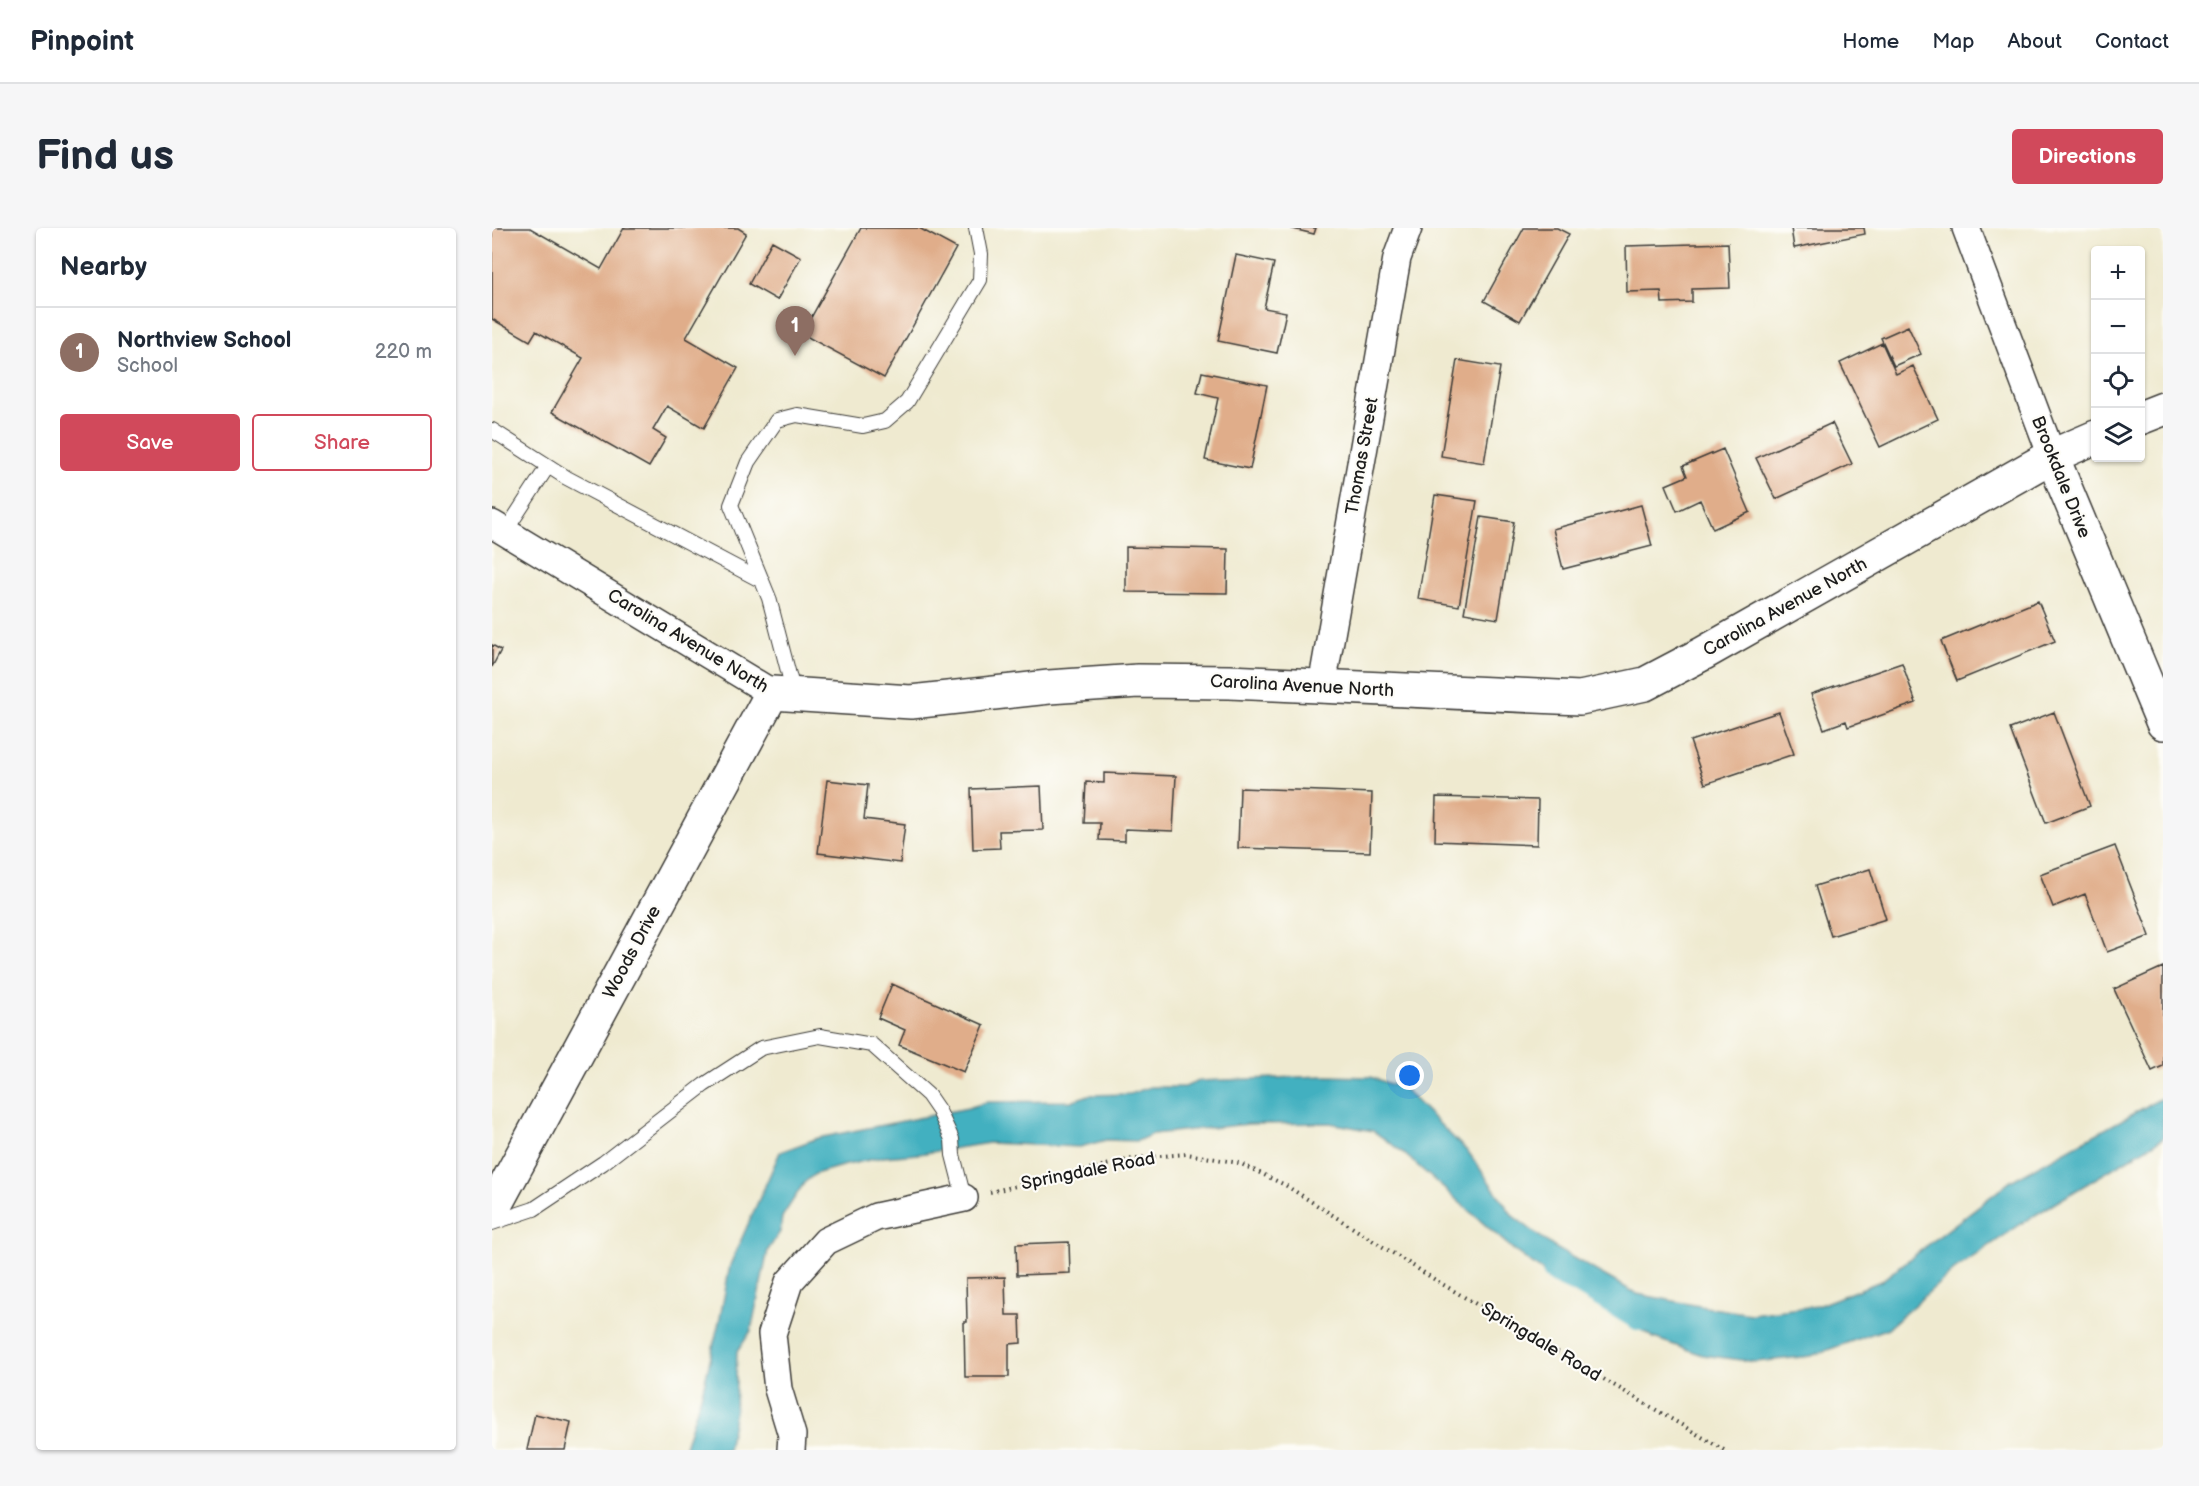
<!DOCTYPE html>
<html lang="en">
<head>
<meta charset="utf-8">
<style>
  :root { --surface:#fff; --page:#f6f6f7; --text:#1f2937; --muted:#747a83; --line:#e0e1e3; --accent:#d1495b }
  body { margin:0; font-family:"Balsamiq Sans",sans-serif; background:var(--page); color:var(--text) }
  .controls { position:absolute; right:18px; top:18px; display:grid; overflow:hidden; border-radius:6px; box-shadow:0 2px 4px #0004 }
  .controls button { width:54px; height:54px; display:grid; place-items:center; padding:0; border:0; border-bottom:2px solid var(--line); background:var(--surface); color:var(--text); font:30px sans-serif }
  .you { position:absolute; left:918px; top:848px; width:21px; height:21px; margin:-15px; border:4px solid #fff; border-radius:50%; background:#1a73e8; box-shadow:0 0 0 9px #1a73e833 }
  .badge { display:grid; place-items:center; width:39px; height:39px; border-radius:50%; background:var(--accent); color:#fff; font-size:20px; font-weight:700 }
  .pin { position:absolute; translate:-50% -50px; filter:drop-shadow(0 2px 3px #0008) }
  .pin::after { content:''; position:absolute; top:32px; width:21px; height:18px; background:inherit; clip-path:polygon(0 0,100% 0,50% 100%) }
  .list { margin:0; padding:0; list-style:none }
  h2 { display:flex; justify-content:space-between; align-items:center; height:78px; margin:0; padding:0 24px; font-size:26px }
  h2 small { font-size:20px; font-weight:400; color:var(--muted) }
  .list li { display:grid; grid-template-columns:39px 1fr auto; gap:18px; align-items:center; box-sizing:border-box; height:90px; padding:0 24px; border-top:2px solid var(--line) }
  .list b { display:block; font-size:22px; white-space:nowrap }
  .list p { margin:0; font-size:20px; white-space:nowrap; color:var(--muted) }
  .list em { font-size:20px; font-style:normal; color:var(--muted) }
  .actions { display:flex; gap:12px; padding:18px 24px }
  .actions a { flex:1; padding:14px 0; border:2px solid var(--accent); border-radius:6px; text-align:center; font-size:21px; color:var(--accent) }
  .actions .main { background:var(--accent); color:#fff }
  .icon { flex:none; width:33px; height:33px; fill:none; stroke:currentColor; stroke-width:2; stroke-linecap:round; stroke-linejoin:round }
  .map { position:relative; flex:none; width:1671px; height:1222px; overflow:hidden; border-radius:6px }
  header { display:flex; align-items:center; gap:36px; box-sizing:border-box; height:84px; padding:0 30px; background:var(--surface); border-bottom:2px solid var(--line) }
  header strong { font-size:28px }
  nav { display:flex; gap:33px; margin-inline-start:auto; font-size:21px }
  .intro { display:flex; align-items:center; justify-content:space-between; box-sizing:border-box; height:144px; padding:0 36px }
  h1 { margin:0; font-size:42px }
  .button { padding:15px 27px; border-radius:6px; background:var(--accent); color:#fff; font-size:21px; font-weight:700 }
  main { display:flex; gap:36px; padding:0 36px }
  aside { flex:1; background:var(--surface); border-radius:6px; box-shadow:0 2px 4px #0004 }
  .map>svg:first-child { display:block }
  .water { fill:#42b0c0; stroke:#2f666e; stroke-width:1.5 }
  .lines { fill:none; stroke-linecap:round; stroke-linejoin:round }
  .stream { stroke:#42b0c0; stroke-width:9 }
  .building { fill:#e0ad8a }
  .service-casing { stroke:#3c3b37; stroke-width:16 }
  .minor-casing { stroke:#3c3b37; stroke-width:30 }
  .tertiary-casing { stroke:#3c3b37; stroke-width:36 }
  .secondary-casing { stroke:#3c3b37; stroke-width:36 }
  .path { stroke:#3c3b37; stroke-width:4; stroke-dasharray:1.5 4.5; stroke-linecap:butt }
  .service { stroke:#fff; stroke-width:14 }
  .minor { stroke:#fff; stroke-width:27 }
  .tertiary { stroke:#fff; stroke-width:33 }
  .secondary { stroke:#fff; stroke-width:33 }
  .labels { text-anchor:middle; dominant-baseline:central; stroke-width:4.5; stroke-linejoin:round; paint-order:stroke }
  .street-label { font-size:18px; fill:#1c1c1c; stroke:#fdfcf7 }
</style>
</head>
<body>
<header>
<strong>Pinpoint</strong>
<nav><a>Home</a><a>Map</a><a>About</a><a>Contact</a></nav>
</header>
<div class="intro"><h1>Find us</h1><a class="button">Directions</a></div>
<main>
<aside>
<h2>Nearby<small></small></h2>
<ul class="list">
<li><span class="badge" style="background:#8d6e63">1</span><div><b>Northview School</b><p>School</p></div><em>220 m</em></li>
</ul>
<div class="actions"><a class="main">Save</a><a>Share</a></div>
</aside>
<div class="map">
<svg width="1671" height="1222" viewBox="0 0 1671 1222">
  <rect width="100%" height="100%" fill="#fdfcf7"/>
  <filter id="ink" filterUnits="userSpaceOnUse"><feTurbulence type="fractalNoise" baseFrequency=".0167" numOctaves="2"/><feDisplacementMap in="SourceGraphic" scale="12" xChannelSelector="R" yChannelSelector="G"/><feConvolveMatrix kernelMatrix="1 2 1 2 8 2 1 2 1" color-interpolation-filters="sRGB"/></filter>
  <filter id="wash" filterUnits="userSpaceOnUse"><feTurbulence type="fractalNoise" baseFrequency=".008" numOctaves="4" result="noise"/><feDisplacementMap in="SourceGraphic" scale="24" xChannelSelector="R" yChannelSelector="G"/><feGaussianBlur stdDeviation="1.35" result="paint"/><feColorMatrix in="noise" values="0 0 0 0 0 0 0 0 0 0 0 0 0 0 0 0 0 1.4 0 .05"/><feComposite in="paint" operator="in"/></filter>
  <g filter="url(#wash)">
    <rect width="100%" height="100%" fill="#efead0"/>
    <!-- water -->
    <path class="water" d="M832 848 879 849 912 861 977 925 1021 988 1062 1019 1145 1066 1213 1079 1259 1086 1325 1078 1389 1053 1519 953 1671 869V910L1535 992 1462 1042 1396 1100 1319 1128 1264 1134 1211 1127 1162 1110 1085 1062 1061 1051 1024 1024 909 923 881 903 838 895 757 896 661 906 645 913 614 912 588 919 497 915 427 926 391 929 350 938 323 946 312 955 290 989 288 1004 276 1022 259 1103 245 1124 243 1183 236 1222H192L211 1161 228 1090 238 1037 288 924 326 910 476 880 495 874 579 873 597 867 638 866 658 859H693L706 853Z"/>
    <g class="lines">
      <!-- stream -->
      <path class="stream" d="M1055 1045 1061 1051 1085 1062 1143 1097 1152 1099"/>
    </g>
    <g id="blocks">
      <!-- building -->
      <path class="building" d="M0 0H38L109 41 132 0H246L254 5 194 110 246 140 212 200 175 178 161 202 174 210 157 239 60 184 91 130 44 103 38 113 0 91Z
        M369 0H427L464 20 392 150 310 106Z
        M797 0H824L822 6Z
        M1032 0H1065L1077 6 1028 93 992 73Z
        M1299 0H1372L1373 6 1302 20Z
        M280 13 309 29 285 72 257 56Z
        M1236 15 1238 60 1200 61V74L1170 75 1169 63 1135 64 1134 18Z
        M744 27 782 35 772 80 794 84 785 125 726 113Z
        M1416 98 1429 126 1402 138 1389 110Z
        M1390 115 1404 146 1421 138 1446 191 1388 219 1348 135Z
        M965 132 1008 139 992 235 949 228Z
        M710 144 775 157 758 241 713 232 726 170 705 165Z
        M1340 195 1360 236 1284 271 1264 230Z
        M1231 221 1258 284 1221 301 1208 272 1185 283 1174 257 1195 248 1191 238Z
        M943 267 985 273 967 378 926 371Z
        M1149 277 1160 318 1071 341 1061 301Z
        M989 289 1022 294 1006 391 972 385Z
        M634 319 736 321 735 365 634 364Z
        M1546 373 1563 413 1465 453 1449 413Z
        M0 417 9 422 0 439Z
        M1410 435 1424 475 1356 499 1354 493 1332 501 1319 466Z
        M1287 484 1302 526 1213 556 1198 513Z
        M1562 484 1598 578 1554 595 1518 501Z
        M612 545 684 548 681 603 633 601V613L607 612 608 595H592L594 554 612 555Z
        M335 552 376 557 372 591 413 596 408 635 326 625Z
        M549 558 551 602 507 603 508 620 481 621 479 561Z
        M748 560 880 565 878 624 746 620Z
        M944 569 1046 572 1045 617 943 613Z
        M1623 618 1658 708 1615 724 1593 666 1561 679 1548 646Z
        M1378 641 1394 691 1339 708 1323 658Z
        M1671 739V838L1660 843 1622 761Z
        M400 756 492 797 472 844 407 817 413 802 386 790Z
        M577 1014 578 1045 525 1047 524 1016Z
        M513 1049 514 1087H528L529 1115 517 1116V1149H473L472 1094H475L474 1050Z
        M43 1186 79 1194 73 1222H35Z"/>
    </g>
  </g>
  <g filter="url(#ink)">
    <use href="#blocks" fill-opacity="0" stroke="#3c3b37" stroke-width="1.5"/>
    <g class="lines">
      <defs>
        <path id="service" d="M0 202 75 250 270 353
          M13 304 56 238
          M302 466 277 370 239 277 256 234 285 192 305 187 371 198 393 193 415 174 488 52 489 26 484 0
          M0 995 42 981 111 935 212 857 269 820 328 808 380 817 436 867 447 883 460 911 461 927 472 970"/>
        <path id="minor" d="M1474 0 1560 228
          M0 296 280 465
          M830 458 905 30 916 0
          M299 1222 300 1207 286 1161 280 1106 297 1054 334 1013 384 989 472 970"/>
        <path id="tertiary" d="M0 983 280 465 419 474 557 459 646 453 737 454 1088 470 1153 456 1212 425 1560 228"/>
        <path id="secondary" d="M1648 190 1671 181
          M1604 209 1560 228 1671 495"/>
      </defs>
      <!-- service casing -->
      <use href="#service" class="service-casing"/>
      <!-- minor casing -->
      <use href="#minor" class="minor-casing"/>
      <!-- tertiary casing -->
      <use href="#tertiary" class="tertiary-casing"/>
      <!-- secondary casing -->
      <use href="#secondary" class="secondary-casing"/>
      <!-- path -->
      <path class="path" d="M498 964 644 930 695 926 747 935 793 957 945 1053 1232 1222"/>
      <!-- service -->
      <use href="#service" class="service"/>
      <!-- minor -->
      <use href="#minor" class="minor"/>
      <!-- tertiary -->
      <use href="#tertiary" class="tertiary"/>
      <!-- secondary -->
      <use href="#secondary" class="secondary"/>
    </g>
  </g>
  <g class="labels">
    <!-- street labels -->
    <g class="street-label">
      <text transform="translate(870 228) rotate(-80)">Thomas Street</text>
      <text transform="translate(1569 249) rotate(68)">Brookdale Drive</text>
      <text transform="translate(1293 379) rotate(-29)">Carolina Avenue North</text>
      <text transform="translate(196 413) rotate(31)">Carolina Avenue North</text>
      <text transform="translate(810 458) rotate(3)">Carolina Avenue North</text>
      <text transform="translate(140 724) rotate(-62)">Woods Drive</text>
      <text transform="translate(596 943) rotate(-11)">Springdale Road</text>
      <text transform="translate(1049 1114) rotate(31)">Springdale Road</text>
    </g>
  </g>
</svg>
<div class="controls">
<button>+</button>
<button>−</button>
<button><svg class="icon" aria-label="locate" viewBox="0 0 24 24"><circle cx="12" cy="12" r="6"/><path d="M12 2v4M12 18v4M2 12h4M18 12h4"/></svg></button>
<button><svg class="icon" aria-label="layers" viewBox="0 0 24 24"><path d="M12 4l9 5-9 5-9-5zM3 14l9 5 9-5"/></svg></button>
</div>
<div class="you"></div>
<div class="pin badge" style="left:303px;top:128px;background:#8d6e63">1</div>
</div>
</main>
</body>
</html>
